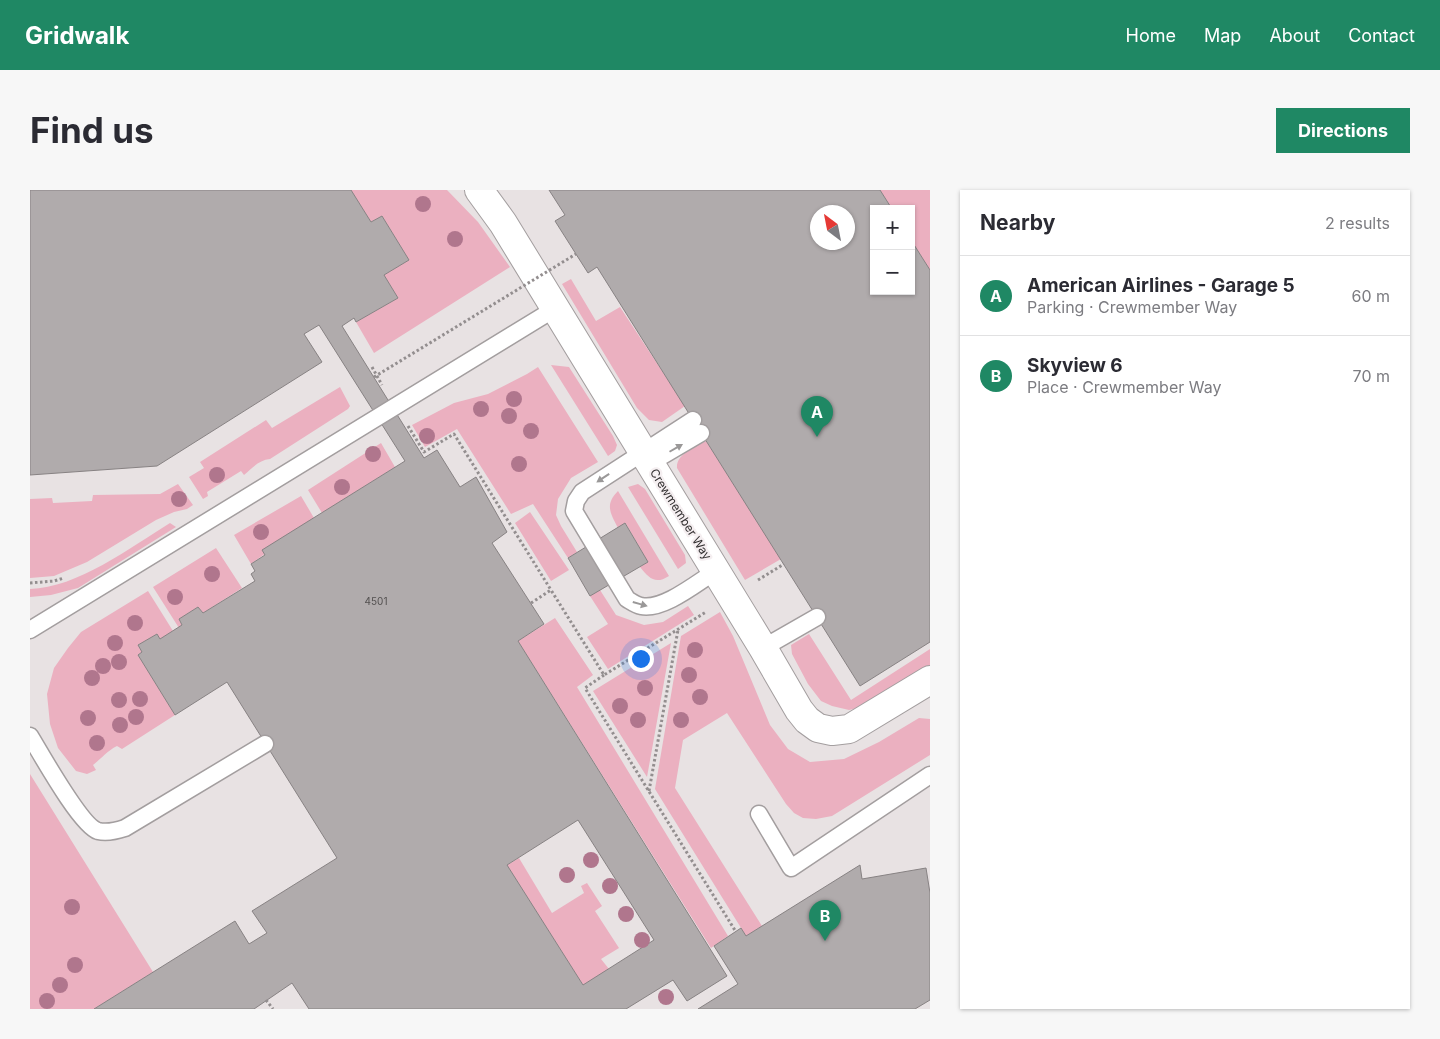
<!DOCTYPE html>
<html lang="en">
<head>
<meta charset="utf-8">
<style>
  :root { --surface:#fff; --page:#f7f7f7; --text:#2b2b33; --muted:#7c7c81; --line:#e1e1e2; --accent:#1f8864 }
  body { margin:0; font-family:Inter,sans-serif; background:var(--page); color:var(--text) }
  .controls { position:absolute; right:15px; top:15px; display:grid; overflow:hidden; border-radius:0px; box-shadow:0 1px 4px #0004 }
  .controls button { width:45px; height:45px; display:grid; place-items:center; padding:0; border:0; border-bottom:1px solid var(--line); background:var(--surface); color:var(--text); font:25px sans-serif }
  .compass { position:absolute; left:780px; top:15px; width:45px; height:45px; border-radius:50%; background:var(--surface); box-shadow:0 1px 4px #0004; rotate:328deg }
  .you { position:absolute; left:610px; top:468px; width:18px; height:18px; margin:-12px; border:4px solid #fff; border-radius:50%; background:#1a73e8; box-shadow:0 0 0 8px #1a73e833 }
  .badge { display:grid; place-items:center; width:32px; height:32px; border-radius:50%; background:var(--accent); color:#fff; font-size:16px; font-weight:700 }
  .pin { position:absolute; translate:-50% -41px; filter:drop-shadow(0 1px 2px #0008) }
  .pin::after { content:''; position:absolute; top:26px; width:18px; height:15px; background:inherit; clip-path:polygon(0 0,100% 0,50% 100%) }
  .list { margin:0; padding:0; list-style:none }
  h2 { display:flex; justify-content:space-between; align-items:center; height:65px; margin:0; padding:0 20px; font-size:21px }
  h2 small { font-size:16px; font-weight:400; color:var(--muted) }
  .list li { display:grid; grid-template-columns:32px 1fr auto; gap:15px; align-items:center; box-sizing:border-box; height:80px; padding:0 20px; border-top:1px solid var(--line) }
  .list b { display:block; font-size:19px; white-space:nowrap }
  .list p { margin:0; font-size:16px; white-space:nowrap; color:var(--muted) }
  .list em { font-size:16px; font-style:normal; color:var(--muted) }
  .map { position:relative; flex:none; width:900px; height:819px; overflow:hidden; border-radius:0px }
  header { display:flex; align-items:center; gap:30px; box-sizing:border-box; height:70px; padding:0 25px; background:var(--accent); color:#fff }
  header strong { font-size:24px }
  nav { display:flex; gap:28px; margin-inline-start:auto; font-size:18px }
  .intro { display:flex; align-items:center; justify-content:space-between; box-sizing:border-box; height:120px; padding:0 30px }
  h1 { margin:0; font-size:35px }
  .button { padding:12px 22px; border-radius:0px; background:var(--accent); color:#fff; font-size:18px; font-weight:700 }
  main { display:flex; gap:30px; padding:0 30px }
  aside { flex:1; background:var(--surface); border-radius:0px; box-shadow:0 1px 4px #0004 }
  .map>svg:first-child { display:block }
  .green { fill:#ebb0c0 }
  .building { fill:#b0abac; stroke:#878283; fill-rule:evenodd }
  .lines { fill:none; stroke-linecap:round; stroke-linejoin:round }
  .lane-casing { stroke:#a39e9f; stroke-width:19 }
  .street-casing { stroke:#a39e9f; stroke-width:30 }
  .path { stroke:#938e8f; stroke-width:3; stroke-dasharray:2.5 2.5; stroke-linecap:butt }
  .lane { stroke:#fff; stroke-width:16 }
  .street { stroke:#fff; stroke-width:28 }
  .path-bridge { stroke:#938e8f; stroke-width:3; stroke-dasharray:2.5 2.5; stroke-linecap:butt }
  .tree { fill:#b0768d }
  .oneway { fill:#9a9898 }
  .labels { text-anchor:middle; dominant-baseline:central; stroke-width:4.5; stroke-linejoin:round; paint-order:stroke }
  .number-label { font-size:10px; fill:#535050 }
  .street-label { font-size:12px; fill:#343132; stroke:#f5eff1 }
</style>
</head>
<body>
<header>
<strong>Gridwalk</strong>
<nav><a>Home</a><a>Map</a><a>About</a><a>Contact</a></nav>
</header>
<div class="intro"><h1>Find us</h1><a class="button">Directions</a></div>
<main>
<div class="map">
<svg width="900" height="819" viewBox="0 0 900 819">
  <rect width="100%" height="100%" fill="#e8e2e3"/>
  <!-- green -->
  <path class="green" d="M321 0H417L448 32 480 77 344 163 326 132 368 108 354 85 379 70 352 26 341 32Z
    M850 0H900V80L881 50V19H862Z
    M541 89 566 131 590 117 655 216 632 232 619 230 607 218 532 94Z
    M521 175 539 177 583 246 587 255 585 261 578 266Z
    M508 177 568 272 541 288 528 309 526 325 531 336 547 362 538 368 503 314 481 324 427 239 395 257 382 235 424 213 458 204 497 184Z
    M310 197 320 216 318 219 240 269C229 270 222 278 214 285L211 281 177 302 178 306 173 309 159 287 174 278 170 272 236 230 242 238Z
    M676 251 751 369 715 390 647 278C646 264 665 257 676 251Z
    M351 253 365 277 292 323 278 300Z
    M148 294 163 315 157 319 144 322 126 330 57 372 24 386 0 388V309L22 308 23 313 62 311 63 305 130 304Z
    M608 294 615 299 655 365 656 373 648 379 598 297Z
    M588 301 639 386C625 395 619 388 610 377L618 372 596 334 588 338C581 324 574 315 588 301Z
    M271 306 284 328 221 374 204 345Z
    M500 322 539 380 521 391 485 333Z
    M140 333 146 337 48 398 21 405 0 407V399C47 398 101 357 140 333Z
    M186 358 212 398 173 423 168 417 149 429 152 435 149 438 123 397Z
    M570 400 586 425 614 435 633 432 658 416 664 425 578 479 557 447 578 434 560 406Z
    M118 401 143 441 130 449 127 444 108 455 112 462 108 465 145 525 92 559 87 556C77 561 72 568 63 575L66 580 57 584 46 581 28 558 20 534 17 504 24 478 38 458 51 442Z
    M690 422 703 446 740 535 758 559 780 572 814 569 849 552 889 528 900 529V565L802 626 786 629 773 628 764 623 756 614 697 523 653 550 645 598 732 736 716 746 625 599 651 446Z
    M525 428 563 485 547 497 698 746 681 758 488 451Z
    M779 444 821 510 900 459V475L836 516 819 520 802 516 791 511 778 494 762 464 761 455Z
    M641 453 617 587 563 501Z
    M0 584 123 782 64 819H0Z
    M489 668 522 723 554 703 551 696 557 693 572 716 565 721 589 758 571 769 579 779 553 795 477 675Z"/>
  <!-- building -->
  <path class="building" d="M0 0H321L341 32 352 26 379 70 354 85 368 108 326 132 324 128 312 136 394 268 407 260 430 297 446 287 477 342 462 353 514 434 488 451 697 786 657 811 643 790 596 819H279L262 793 224 819H64L205 731 219 754 237 743 222 721 307 668 197 492 145 525 108 465 112 462 108 455 127 444 130 449 152 435 149 429 168 417 173 423 225 391 221 384 225 381 221 374 235 365 232 360 375 271 289 135 274 144 292 172 127 276 0 285ZM548 630 624 750 553 795 477 675Z
    M519 0H850L862 19H844V101H881V50L900 80V452L830 496 567 77 558 83 525 31 535 25ZM788 22H818V52H788Z
    M595 333 618 372 560 406 538 368Z
    M830 675 832 689 896 678 900 703V810L885 819H668L708 794 684 756 711 738 716 746Z"/>
  <g class="lines">
    <defs>
      <path id="lane" d="M663 230 552 302 546 311 544 321 597 409C602 412 606 415 611 416 633 421 668 392 686 381
        M620 273 671 243
        M0 440 526 118
        M733 458 787 427
        M0 546C11 564 51 636 68 641 77 643 86 641 95 638L235 554
        M729 624 761 678 900 585"/>
      <path id="street" d="M449 0 473 33 733 458 769 520 777 530 788 538 802 541 819 539 900 490"/>
    </defs>
    <!-- lane casing -->
    <use href="#lane" class="lane-casing"/>
    <!-- street casing -->
    <use href="#street" class="street-casing"/>
    <!-- path -->
    <path class="path" d="M342 177 352 195
      M378 236 394 262 424 244 521 400
      M728 390 754 374
      M0 393 24 391 34 388
      M501 413 521 400 574 485 676 422
      M574 485 555 498 706 742
      M619 601 648 440
      M236 810 243 819"/>
    <!-- lane -->
    <use href="#lane" class="lane"/>
    <!-- street -->
    <use href="#street" class="street"/>
    <!-- path-bridge -->
    <path class="path-bridge" d="M344 187 546 64"/>
  </g>
  <!-- trees -->
  <g class="tree">
    <circle cx="393" cy="14" r="8"/>
    <circle cx="425" cy="49" r="8"/>
    <circle cx="484" cy="209" r="8"/>
    <circle cx="451" cy="219" r="8"/>
    <circle cx="479" cy="226" r="8"/>
    <circle cx="501" cy="241" r="8"/>
    <circle cx="397" cy="246" r="8"/>
    <circle cx="343" cy="264" r="8"/>
    <circle cx="489" cy="274" r="8"/>
    <circle cx="187" cy="285" r="8"/>
    <circle cx="312" cy="297" r="8"/>
    <circle cx="149" cy="309" r="8"/>
    <circle cx="231" cy="342" r="8"/>
    <circle cx="182" cy="384" r="8"/>
    <circle cx="145" cy="407" r="8"/>
    <circle cx="105" cy="433" r="8"/>
    <circle cx="85" cy="453" r="8"/>
    <circle cx="665" cy="460" r="8"/>
    <circle cx="89" cy="472" r="8"/>
    <circle cx="73" cy="476" r="8"/>
    <circle cx="659" cy="485" r="8"/>
    <circle cx="62" cy="488" r="8"/>
    <circle cx="615" cy="498" r="8"/>
    <circle cx="670" cy="507" r="8"/>
    <circle cx="110" cy="509" r="8"/>
    <circle cx="89" cy="510" r="8"/>
    <circle cx="590" cy="516" r="8"/>
    <circle cx="106" cy="527" r="8"/>
    <circle cx="58" cy="528" r="8"/>
    <circle cx="608" cy="530" r="8"/>
    <circle cx="651" cy="530" r="8"/>
    <circle cx="90" cy="535" r="8"/>
    <circle cx="67" cy="553" r="8"/>
    <circle cx="561" cy="670" r="8"/>
    <circle cx="537" cy="685" r="8"/>
    <circle cx="580" cy="696" r="8"/>
    <circle cx="42" cy="717" r="8"/>
    <circle cx="596" cy="724" r="8"/>
    <circle cx="612" cy="750" r="8"/>
    <circle cx="45" cy="775" r="8"/>
    <circle cx="30" cy="795" r="8"/>
    <circle cx="636" cy="807" r="8"/>
    <circle cx="17" cy="811" r="8"/>
  </g>
  <!-- one-way arrows -->
  <defs><path id="oneway-solid" d="M-6-.8H1V-3.2L6.5 0L1 3.2V.8H-6Z" transform="scale(1.25)"/></defs>
  <g class="oneway">
    <use href="#oneway-solid" transform="translate(646 258) rotate(-30)"/>
    <use href="#oneway-solid" transform="translate(573 288) rotate(146)"/>
    <use href="#oneway-solid" transform="translate(610 414) rotate(16)"/>
  </g>
  <g class="labels">
    <!-- number labels -->
    <g class="number-label">
      <text x="346" y="411">4501</text>
    </g>
    <!-- street labels -->
    <g class="street-label">
      <text transform="translate(651 324) rotate(58)">Crewmember Way</text>
    </g>
  </g>
</svg>
<div class="controls">
<button>+</button>
<button>−</button>
</div>
<svg class="compass" viewBox="-18 -18 36 36"><path d="M0-13l5 13h-10z" fill="#e53935"/><path d="M0 13l5-13h-10z" fill="#7c7c81"/></svg>
<div class="you"></div>
<div class="pin badge" style="left:787px;top:247px">A</div>
<div class="pin badge" style="left:795px;top:751px">B</div>
</div>
<aside>
<h2>Nearby<small>2 results</small></h2>
<ul class="list">
<li><span class="badge">A</span><div><b>American Airlines - Garage 5</b><p>Parking · Crewmember Way</p></div><em>60 m</em></li>
<li><span class="badge">B</span><div><b>Skyview 6</b><p>Place · Crewmember Way</p></div><em>70 m</em></li>
</ul>
</aside>
</main>
</body>
</html>
